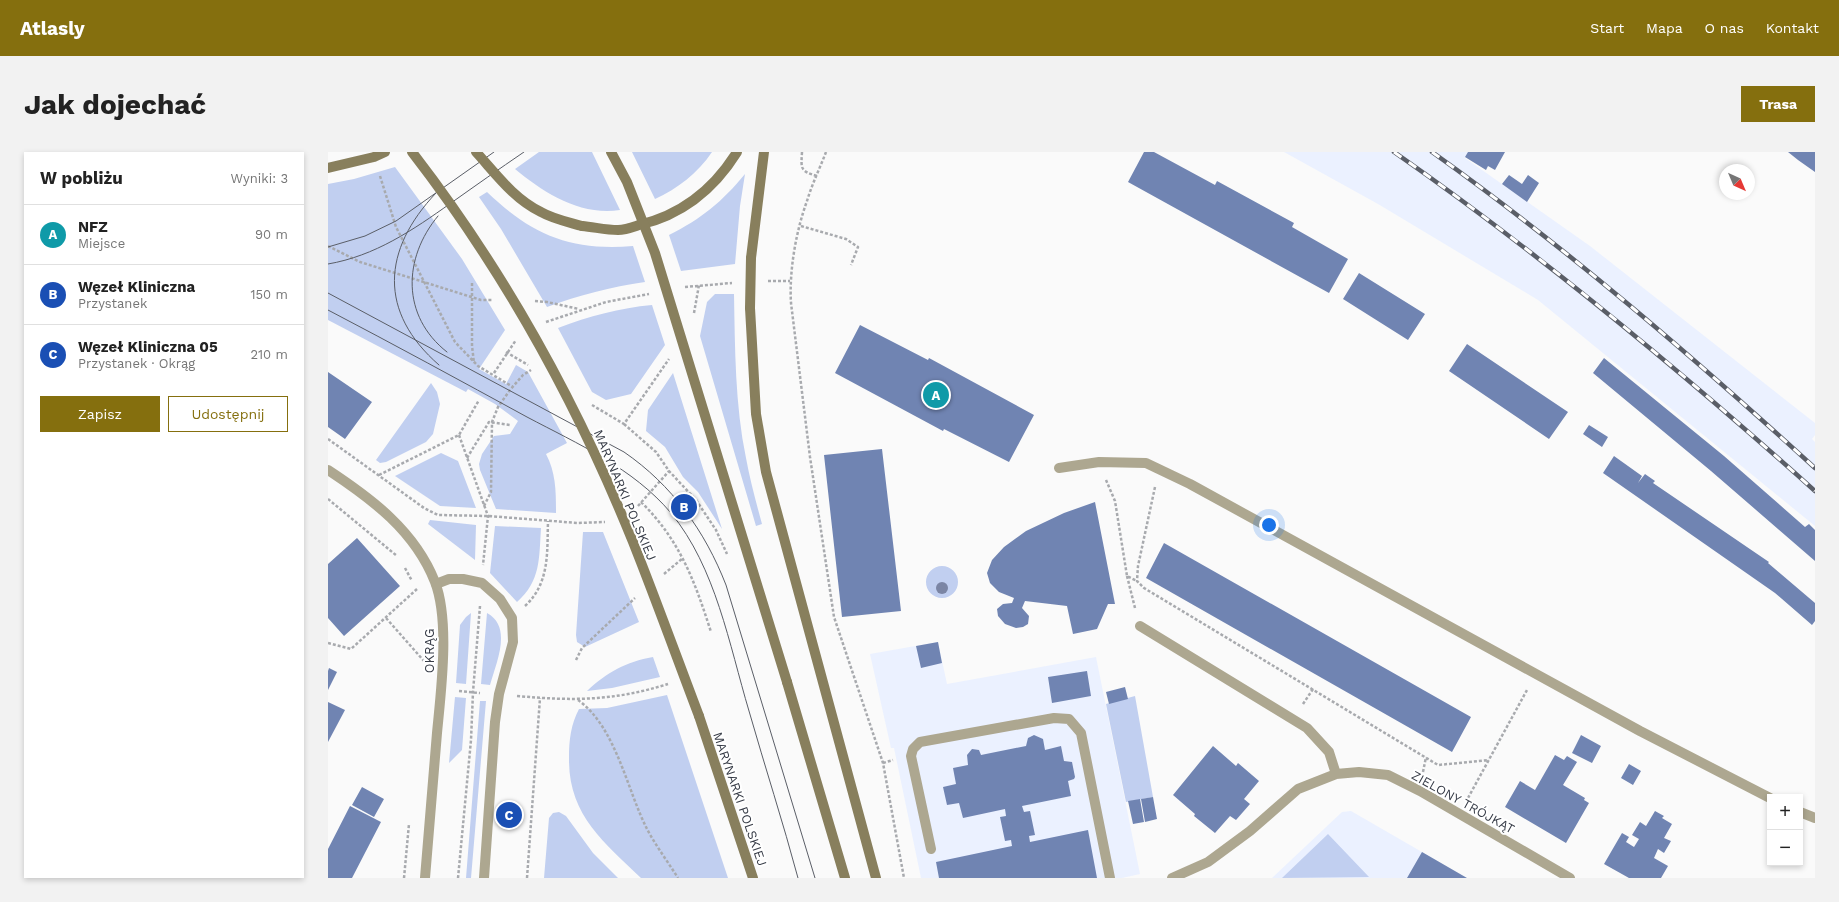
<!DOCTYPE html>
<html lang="pl">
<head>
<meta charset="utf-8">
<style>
  :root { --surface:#fff; --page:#f2f2f2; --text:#222; --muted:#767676; --line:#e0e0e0; --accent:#856f0e }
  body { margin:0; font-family:"Work Sans",sans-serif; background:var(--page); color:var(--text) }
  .controls { position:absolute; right:12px; bottom:12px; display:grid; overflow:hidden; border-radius:0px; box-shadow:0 2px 6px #0003 }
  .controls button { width:36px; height:36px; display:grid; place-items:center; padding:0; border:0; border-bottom:1px solid var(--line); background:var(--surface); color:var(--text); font:20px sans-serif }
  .compass { position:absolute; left:1391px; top:12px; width:36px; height:36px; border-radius:50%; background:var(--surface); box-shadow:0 2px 6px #0003; rotate:136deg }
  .you { position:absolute; left:941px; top:373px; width:14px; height:14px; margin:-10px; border:3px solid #fff; border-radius:50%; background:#1a73e8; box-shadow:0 0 0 6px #1a73e833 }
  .badge { display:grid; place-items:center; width:26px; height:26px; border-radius:50%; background:var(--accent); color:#fff; font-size:13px; font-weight:700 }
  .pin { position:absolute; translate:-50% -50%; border:2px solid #fff; box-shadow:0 1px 4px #0006 }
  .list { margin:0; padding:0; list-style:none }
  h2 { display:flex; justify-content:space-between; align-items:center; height:52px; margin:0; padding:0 16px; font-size:17px }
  h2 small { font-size:13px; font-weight:400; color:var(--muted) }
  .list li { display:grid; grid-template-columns:26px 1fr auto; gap:12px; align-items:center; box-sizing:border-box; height:60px; padding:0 16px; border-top:1px solid var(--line) }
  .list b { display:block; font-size:15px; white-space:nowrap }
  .list p { margin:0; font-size:13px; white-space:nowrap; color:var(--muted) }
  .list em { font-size:13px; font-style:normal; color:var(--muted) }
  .actions { display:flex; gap:8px; padding:12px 16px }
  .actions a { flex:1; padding:9px 0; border:1px solid var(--accent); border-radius:0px; text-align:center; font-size:14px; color:var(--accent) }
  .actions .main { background:var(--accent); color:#fff }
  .map { position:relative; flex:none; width:1487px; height:726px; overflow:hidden; border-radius:0px }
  header { display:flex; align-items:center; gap:24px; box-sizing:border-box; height:56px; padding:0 20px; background:var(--accent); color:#fff }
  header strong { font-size:19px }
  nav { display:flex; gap:22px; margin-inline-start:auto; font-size:14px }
  .intro { display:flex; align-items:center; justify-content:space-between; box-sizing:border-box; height:96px; padding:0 24px }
  h1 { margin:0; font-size:28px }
  .button { padding:10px 18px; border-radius:0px; background:var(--accent); color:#fff; font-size:14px; font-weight:700 }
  main { display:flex; gap:24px; padding:0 24px }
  aside { flex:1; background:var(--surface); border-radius:0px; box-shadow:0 2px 6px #0003 }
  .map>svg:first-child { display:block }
  .built { fill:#ebf1ff }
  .green { fill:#c1cff0 }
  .building { fill:#7084b2 }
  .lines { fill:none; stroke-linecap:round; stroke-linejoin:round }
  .path { stroke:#a8aaae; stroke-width:2.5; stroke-dasharray:3 2; stroke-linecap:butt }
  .service { stroke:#ada790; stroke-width:10 }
  .minor { stroke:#ada790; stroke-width:10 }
  .secondary { stroke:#887f5d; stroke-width:10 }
  .tram { stroke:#5a5e67; stroke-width:1 }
  .rail-casing { stroke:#5a5e67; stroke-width:4.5 }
  .rail { stroke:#fff; stroke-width:3; stroke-dasharray:9; stroke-linecap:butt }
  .secondary-bridge { stroke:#887f5d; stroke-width:10 }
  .tree { fill:#7b85a4 }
  .labels { text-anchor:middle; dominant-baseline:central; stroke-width:4; stroke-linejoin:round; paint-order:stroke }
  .street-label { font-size:13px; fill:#373c47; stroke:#fff }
</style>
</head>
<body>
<header>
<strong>Atlasly</strong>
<nav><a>Start</a><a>Mapa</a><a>O nas</a><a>Kontakt</a></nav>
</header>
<div class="intro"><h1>Jak dojechać</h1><a class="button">Trasa</a></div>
<main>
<aside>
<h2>W pobliżu<small>Wyniki: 3</small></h2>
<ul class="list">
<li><span class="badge" style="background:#0f9aa8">A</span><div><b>NFZ</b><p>Miejsce</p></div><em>90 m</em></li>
<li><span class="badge" style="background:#1a4fb4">B</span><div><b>Węzeł Kliniczna</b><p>Przystanek</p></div><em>150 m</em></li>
<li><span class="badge" style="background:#1a4fb4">C</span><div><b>Węzeł Kliniczna 05</b><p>Przystanek · Okrąg</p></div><em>210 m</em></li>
</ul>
<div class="actions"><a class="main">Zapisz</a><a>Udostępnij</a></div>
</aside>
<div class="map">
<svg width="1487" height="726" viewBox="0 0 1487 726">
  <rect width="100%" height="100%" fill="#fafafa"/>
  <!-- built -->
  <path class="built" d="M956 0H1140L1137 6 1262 94 1487 271V283L1484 287 1487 290V374L1210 148 1050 52Z
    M610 490 619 532 768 505 812 722 794 726H593L566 596H563L542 502Z
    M1023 659 1094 700 1139 726H944L1014 660Z"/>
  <!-- green -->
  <path class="green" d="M211 0H264L292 58C252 64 216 41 187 17Z
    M304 0H384C370 21 349 37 327 47Z
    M67 15 134 107 177 178 151 217 178 232 188 213 200 220 239 291 218 302C228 321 228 340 228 361L168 357 152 318 151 312 154 302 166 284 182 282 190 269 167 252 140 237 138 240 0 168V32L26 27Z
    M417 22 412 54 407 112 353 119 341 83C373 67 394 50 417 22Z
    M159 40C204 83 242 99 305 94L317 130C283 135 251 143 219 155L173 77 151 45Z
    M387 142H406C407 196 407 253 418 306 422 328 428 350 434 372L428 374 372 184 379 150Z
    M324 153 337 193 303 242 278 248 264 240 230 176C261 164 292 156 324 153Z
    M345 221 394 377 370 340 355 325 337 295 318 279 320 258Z
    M103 231 109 240 112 252 105 282 98 290 58 310 52 311 48 308Z
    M113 301 130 309 148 356 112 354 67 324Z
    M102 368 148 373 147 408 100 372Z
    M167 374 213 376C211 406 213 429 189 450L162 421Z
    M255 380H275L311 470 257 495 249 490 248 483Z
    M598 430a16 16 0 1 1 32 0a16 16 0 1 1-32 0Z
    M143 461 138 532 128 531 132 473 138 465Z
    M159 461C185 475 168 511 162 533L153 532Z
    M325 505 332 525 284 536 259 539C279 520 298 510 325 505Z
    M339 543 400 726H313C275 689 240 663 241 605 241 588 243 572 251 557L279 556Z
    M807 544 825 645 798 650 778 552Z
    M127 545 138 546 134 598 121 611Z
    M152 549H158L143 726H138Z
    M231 660 238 664 265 701 290 726H216L221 666 225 661Z
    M1000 682 1041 725 954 726Z"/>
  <!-- building -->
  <path class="building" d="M816 0H826L887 33 889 29 966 71 964 75 1020 107 1001 141 800 30Z
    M1140 0H1177L1167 18 1160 14 1158 18 1137 5Z
    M1460 0H1487V20L1470 8Z
    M1181 23 1194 32 1200 23 1211 31 1199 50 1174 32Z
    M1031 121 1097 162 1080 188 1015 147Z
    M532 173 600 208 601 206 706 263 681 310 616 277 615 279 507 221Z
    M1139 192 1240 260 1221 287 1121 219Z
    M1276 206 1396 304 1477 375 1481 372 1487 378V409L1383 319 1265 221Z
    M0 220 44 250 17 287 0 275Z
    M1261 273 1280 285 1274 295 1255 282Z
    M554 297 573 459 514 465 496 303Z
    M1286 304 1314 324 1310 331 1317 322 1327 329 1325 331 1441 410 1440 411 1487 451V469L1484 473 1447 441 1275 321Z
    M767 350 787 452H780L769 477 745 482 739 454 697 449 694 456 701 464 700 472 695 475 688 476 677 472 670 464 669 457 675 452 684 451 686 446 671 440 662 431 659 421 664 408 676 395 698 379 736 361Z
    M29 386 72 434 16 484 0 466V412Z
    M836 391 1143 565 1124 600 818 426Z
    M610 490 614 511 593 516 588 494Z
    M1 516 9 520 0 538V519Z
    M759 519 763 544 724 551 720 525Z
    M797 535 800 547 781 552 778 540Z
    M0 550 17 558 0 590Z
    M706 583 715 587 717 598 733 594 736 609 744 610 747 625 746 627 740 629 743 644 694 654 696 660 702 659 707 683 701 684 702 690 760 678 769 726H611L608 710 684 694 683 688 677 689 672 665 678 664 677 657 635 666 631 651 619 653 615 635 628 632 625 616 640 613 639 603 644 597 651 598 653 603 698 594 700 586Z
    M1253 583 1273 594 1264 611 1244 601Z
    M885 594 908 614 910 611 931 629 916 647 922 652 908 668 902 664 887 681 866 664 867 662 845 643Z
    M1227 603 1236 608 1239 604 1249 610 1235 633 1257 646 1256 648 1261 651 1238 691 1177 655 1192 629 1207 638Z
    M1301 612 1313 619 1305 633 1293 626Z
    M34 635 56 647 46 665 24 653Z
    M825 645 829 667 817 670 813 647Z
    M812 647 816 670 805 672 800 649Z
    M22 654 53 670 24 726H0V697Z
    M1327 659 1336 664 1334 666 1344 672 1336 686 1343 689 1336 701 1330 697 1326 706 1340 714 1333 726H1301L1276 712 1294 681 1301 685 1298 690 1306 695 1311 687 1304 683 1312 670 1318 674Z
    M1094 700 1139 726H1079Z"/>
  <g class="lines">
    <!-- path -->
    <path class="path" d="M474 0C473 17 472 19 489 24
      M498 0C492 16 484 32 479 49 468 79 461 119 463 151L482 305 506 465 555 611 576 726
      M52 24 68 75 127 190 150 214 185 235
      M473 74 518 87 530 95 523 113
      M0 94 32 110 153 148H164
      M440 129H462
      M144 131V194L146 211
      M357 135 404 131
      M207 149 219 150 251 157
      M366 161 371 133
      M218 170 278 150 321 142
      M178 200 200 213
      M166 221 188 188
      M264 253 296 272 341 207
      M296 272 328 300 341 319 368 348 388 378 399 402
      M131 283 160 364 155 413
      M0 287 96 356 110 363 160 364 250 371 277 370
      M139 306 161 270 182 273
      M51 323 131 283 151 248
      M778 328 787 349 799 424 809 429
      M827 335 810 414 809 429 816 436 1110 613 1161 608
      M0 347 69 404
      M313 350C352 388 367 430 383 480
      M156 354 163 340 164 270 170 255 182 238 195 223 203 218
      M310 354 341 319
      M77 416 84 429
      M336 422 355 406
      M799 424 807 456
      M197 454C222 431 219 400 220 369
      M58 466 96 509
      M0 491 23 497 89 437
      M248 508 254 496 307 446
      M131 539 152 541
      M189 544C245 549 286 549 340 532
      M250 548C288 575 299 638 319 677 328 694 340 710 350 726
      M975 552 985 537
      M555 611 565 608
      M1095 620 1098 605
      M1140 646 1199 538
      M76 726 81 672
      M130 726 143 588 145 540 152 454
      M199 726 212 546"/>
    <!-- service -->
    <path class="service" d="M731 316 771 310 818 311 862 332 1312 579 1442 646
      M108 432 121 427H135L154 431 172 447 184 466 185 490 171 542 167 570 156 726
      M1472 660 1487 666
      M603 697 583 604 585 597 592 590 726 566 741 567 753 581 782 726"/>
    <!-- minor -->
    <path class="minor" d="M0 318C44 347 87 379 107 430 122 469 113 539 109 581 105 629 101 678 97 726
      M812 474 979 576 1001 600 1008 622
      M844 726 880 710 922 679 970 637 1008 622 1031 620 1060 623 1092 639 1242 726"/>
    <!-- secondary -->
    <path class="secondary" d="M0 16 46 5 57 0
      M254 74C266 75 278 78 290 78 297 78 305 75 311 73 353 63 386 37 409 0
      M423 106 436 0
      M422 156 428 262 438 320 548 726
      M459 530 517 726
      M371 564 425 726"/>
    <!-- tram -->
    <path class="tram" d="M108 41C54 98 50 160 111 213
      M110 64C75 106 73 164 119 200
      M0 95 37 84 68 69 166 0
      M0 112C47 104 85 78 123 51 147 34 171 17 196 0
      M0 141 296 300C344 333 377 379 398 433L487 726
      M0 158C67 193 133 229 199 265 250 292 305 316 343 361 388 416 401 492 421 559 437 615 455 670 470 726"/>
    <defs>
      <path id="rail" d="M1066 0C1214 103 1352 218 1487 339
        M1104 0C1239 96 1364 204 1487 316"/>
    </defs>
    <!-- rail casing -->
    <use href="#rail" class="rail-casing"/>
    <!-- rail -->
    <use href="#rail" class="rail"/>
    <!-- secondary-bridge -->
    <path class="secondary-bridge" d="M84 0C176 119 249 251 305 390 328 448 349 506 371 564
      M148 0C168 22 186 47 213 60 225 67 240 70 254 74
      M283 0 299 30 327 101 459 530
      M422 156 423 106"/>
  </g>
  <!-- trees -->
  <circle class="tree" cx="614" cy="436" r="6"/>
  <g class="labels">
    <!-- street labels -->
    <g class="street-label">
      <text transform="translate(297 343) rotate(67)">MARYNARKI POLSKIEJ</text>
      <text transform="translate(101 499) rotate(-90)">OKRĄG</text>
      <text transform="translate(412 647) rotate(71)">MARYNARKI POLSKIEJ</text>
      <text transform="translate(1135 650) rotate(29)">ZIELONY TRÓJKĄT</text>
    </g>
  </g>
</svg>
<div class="controls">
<button>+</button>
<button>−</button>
</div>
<svg class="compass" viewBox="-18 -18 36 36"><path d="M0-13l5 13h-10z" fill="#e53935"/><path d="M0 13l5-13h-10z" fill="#767676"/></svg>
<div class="you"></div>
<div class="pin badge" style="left:608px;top:243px;background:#0f9aa8">A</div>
<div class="pin badge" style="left:356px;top:355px;background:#1a4fb4">B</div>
<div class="pin badge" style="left:181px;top:663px;background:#1a4fb4">C</div>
</div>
</main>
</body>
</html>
